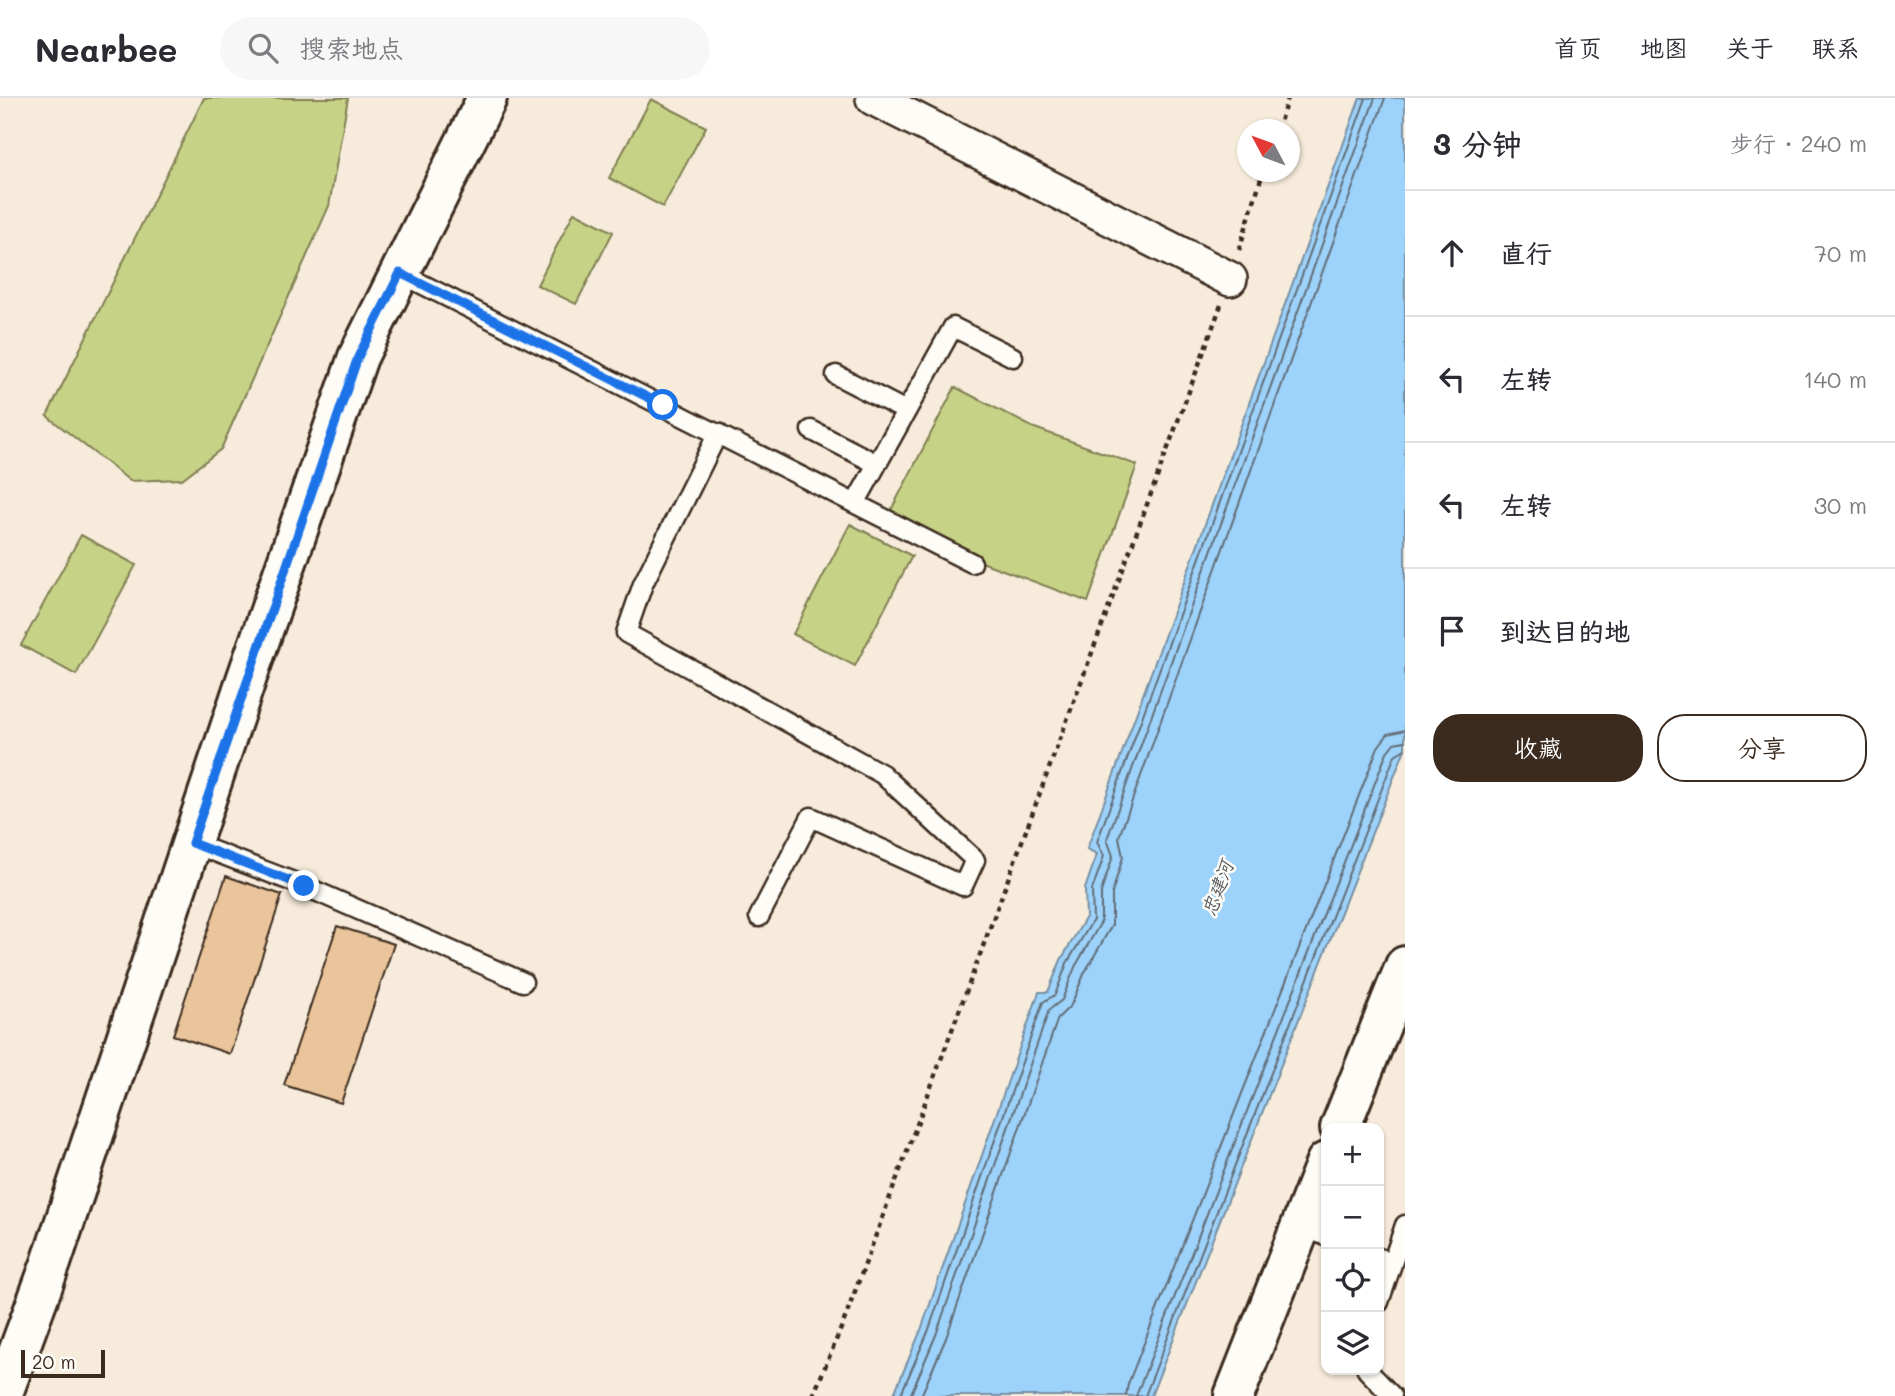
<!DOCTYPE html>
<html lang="zh">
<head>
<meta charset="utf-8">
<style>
  :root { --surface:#fff; --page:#f7f7f7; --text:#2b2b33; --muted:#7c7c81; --line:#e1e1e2; --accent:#3b2a1e }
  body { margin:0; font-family:Mali,"LXGW WenKai TC",sans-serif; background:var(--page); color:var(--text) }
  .controls { position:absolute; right:21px; bottom:21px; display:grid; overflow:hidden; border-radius:14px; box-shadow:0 2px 5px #0004 }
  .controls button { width:63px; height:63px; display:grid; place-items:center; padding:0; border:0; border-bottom:2px solid var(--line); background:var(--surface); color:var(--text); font:35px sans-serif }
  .compass { position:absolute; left:1237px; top:21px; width:63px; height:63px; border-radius:50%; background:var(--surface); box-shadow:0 2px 5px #0004; rotate:311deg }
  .scale { position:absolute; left:21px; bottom:18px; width:84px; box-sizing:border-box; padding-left:7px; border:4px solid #3b2a1e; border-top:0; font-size:19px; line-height:24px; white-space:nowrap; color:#3b2a1e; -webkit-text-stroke:5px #fdfcf7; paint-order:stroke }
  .stop { position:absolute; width:21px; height:21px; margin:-16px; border:5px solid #1a73e8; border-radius:50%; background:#fff }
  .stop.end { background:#1a73e8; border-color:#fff; box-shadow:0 2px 7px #0008 }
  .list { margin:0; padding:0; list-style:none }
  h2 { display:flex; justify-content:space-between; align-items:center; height:91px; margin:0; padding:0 28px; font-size:30px }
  h2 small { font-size:23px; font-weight:400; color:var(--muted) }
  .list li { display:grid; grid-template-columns:46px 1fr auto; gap:21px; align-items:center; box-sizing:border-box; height:126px; padding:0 28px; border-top:2px solid var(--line) }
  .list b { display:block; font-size:26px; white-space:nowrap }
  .list em { font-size:23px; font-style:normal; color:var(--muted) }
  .actions { display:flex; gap:14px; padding:21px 28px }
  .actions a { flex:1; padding:16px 0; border:2px solid var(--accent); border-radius:28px; text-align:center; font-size:24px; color:var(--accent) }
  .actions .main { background:var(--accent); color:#fff }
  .icon { flex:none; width:38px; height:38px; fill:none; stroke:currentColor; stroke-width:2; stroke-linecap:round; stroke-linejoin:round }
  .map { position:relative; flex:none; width:1405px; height:1298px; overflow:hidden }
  header { display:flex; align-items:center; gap:42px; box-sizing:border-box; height:98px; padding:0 35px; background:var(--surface); border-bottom:2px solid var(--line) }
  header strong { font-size:33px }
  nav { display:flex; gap:38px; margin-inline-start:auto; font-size:24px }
  .search { width:490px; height:63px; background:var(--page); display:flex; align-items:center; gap:18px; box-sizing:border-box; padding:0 24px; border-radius:38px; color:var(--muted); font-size:26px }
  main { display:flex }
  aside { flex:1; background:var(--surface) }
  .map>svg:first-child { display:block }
  .green { fill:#c6d387; stroke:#807e52; stroke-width:2 }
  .water { fill:#9dd2fb; stroke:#768fa3; stroke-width:2 }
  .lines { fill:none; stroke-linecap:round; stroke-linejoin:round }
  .shore { stroke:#626d76; stroke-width:2 }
  .building { fill:#eac59b; stroke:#3b2a1e; stroke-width:2 }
  .service-casing { stroke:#3b2a1e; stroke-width:23 }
  .minor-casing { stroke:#3b2a1e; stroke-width:38 }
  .tertiary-casing { stroke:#3b2a1e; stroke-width:44 }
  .secondary-casing { stroke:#3b2a1e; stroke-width:44 }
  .path { stroke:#3b2a1e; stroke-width:4.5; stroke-dasharray:5 5; stroke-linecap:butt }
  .service { stroke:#fdfcf7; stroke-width:18 }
  .minor { stroke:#fdfcf7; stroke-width:33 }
  .tertiary { stroke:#fdfcf7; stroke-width:38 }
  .secondary { stroke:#fdfcf7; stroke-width:38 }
  .route { stroke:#1a73e8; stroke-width:9 }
  .labels { text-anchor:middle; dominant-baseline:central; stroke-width:5; stroke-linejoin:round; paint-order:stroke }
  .water-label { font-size:19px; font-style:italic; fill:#585c60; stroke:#fdfcf7 }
</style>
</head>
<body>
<header>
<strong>Nearbee</strong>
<div class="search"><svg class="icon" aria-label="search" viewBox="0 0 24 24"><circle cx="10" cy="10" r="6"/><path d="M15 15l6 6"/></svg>搜索地点</div>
<nav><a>首页</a><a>地图</a><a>关于</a><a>联系</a></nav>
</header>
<main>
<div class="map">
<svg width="1405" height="1298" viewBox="0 0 1405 1298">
  <rect width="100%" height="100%" fill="#f7ecdb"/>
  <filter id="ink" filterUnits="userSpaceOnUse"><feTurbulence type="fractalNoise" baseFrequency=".0143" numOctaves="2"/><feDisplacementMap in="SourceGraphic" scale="14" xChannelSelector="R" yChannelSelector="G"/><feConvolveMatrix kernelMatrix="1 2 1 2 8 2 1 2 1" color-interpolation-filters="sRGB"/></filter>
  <g filter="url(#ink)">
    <!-- green -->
    <path class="green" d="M204 0H348L329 108 221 351 182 381 130 383 47 318Z
      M651 1 706 29 663 109 609 80Z
      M574 114 613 134 576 206 537 187Z
      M955 289 1032 329 1137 367 1088 504 979 463 890 414Z
      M850 426 912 458 855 568 793 536Z
      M81 437 136 467 76 577 21 547Z"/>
    <!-- water -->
    <path class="water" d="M1360 0H1405V651L1151 1298H893L921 1232 1039 894H1048L1061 862 1086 819 1085 791 1097 756 1087 751Z"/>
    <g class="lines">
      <!-- shore -->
      <path class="shore" d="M900 1298 928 1234 1043 904 1055 897 1067 865 1093 822 1092 792 1104 758 1097 744 1366 0
        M910 1298 936 1237 1049 912 1062 902 1075 869 1101 824V794L1113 758 1107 741 1375 0
        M921 1298 946 1240 1058 920 1071 907 1085 874 1112 827V795L1123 759 1119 739 1385 0
        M1126 1298 1128 1286 1378 649 1388 636 1405 632
        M1136 1298 1387 654 1394 645 1405 643
        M1145 1298 1395 657 1405 651"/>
    </g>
    <!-- building -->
    <path class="building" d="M226 778 282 797 230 956 173 937Z
      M337 828 394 846 341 1005 284 987Z"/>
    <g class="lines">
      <defs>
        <path id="service" d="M400 175 972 465
          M836 277 906 313
          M811 332 877 366
          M718 335 643 486 626 535 882 676 975 762 963 788 811 719 759 819
          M856 404 953 229 1013 259
          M192 745 304 788 523 884
          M1301 1128 1326 1138
          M1379 1160 1392 1166 1379 1204
          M1392 1166 1405 1127
          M1367 1272 1392 1298"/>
        <path id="minor" d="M873 0 1230 181"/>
        <path id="tertiary" d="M2 1298 51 1165 246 582 358 259 487 0"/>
        <path id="secondary" d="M1340 1030 1405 868
          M1234 1298 1326 1064"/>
      </defs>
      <!-- service casing -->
      <use href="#service" class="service-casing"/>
      <!-- minor casing -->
      <use href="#minor" class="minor-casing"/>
      <!-- tertiary casing -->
      <use href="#tertiary" class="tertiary-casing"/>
      <!-- secondary casing -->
      <use href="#secondary" class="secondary-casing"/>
      <!-- path -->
      <path class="path" d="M1277 32 1288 0
        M1239 152 1263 74
        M813 1298 844 1223 1221 207"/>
      <!-- service -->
      <use href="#service" class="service"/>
      <!-- minor -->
      <use href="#minor" class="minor"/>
      <!-- tertiary -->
      <use href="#tertiary" class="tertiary"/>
      <!-- secondary -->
      <use href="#secondary" class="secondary"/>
    </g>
  </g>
  <g class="lines" filter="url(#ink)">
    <!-- route -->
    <path class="route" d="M304 788 192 745 358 259 400 175 663 307"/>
  </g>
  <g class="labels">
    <!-- water labels -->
    <g class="water-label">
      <text transform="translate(1217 790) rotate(-70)">忠建河</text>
    </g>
  </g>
</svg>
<div class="controls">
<button>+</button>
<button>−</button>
<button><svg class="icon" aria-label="locate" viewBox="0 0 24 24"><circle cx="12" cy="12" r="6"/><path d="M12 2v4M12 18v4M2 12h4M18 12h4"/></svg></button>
<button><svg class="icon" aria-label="layers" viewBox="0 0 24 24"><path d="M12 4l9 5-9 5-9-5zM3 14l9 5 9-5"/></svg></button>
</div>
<svg class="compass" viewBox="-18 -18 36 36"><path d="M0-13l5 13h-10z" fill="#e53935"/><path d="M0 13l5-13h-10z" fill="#7c7c81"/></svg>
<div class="scale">20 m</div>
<div class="stop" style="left:663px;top:307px"></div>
<div class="stop end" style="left:304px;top:788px"></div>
</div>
<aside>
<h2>3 分钟<small>步行 · 240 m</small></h2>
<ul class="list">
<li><svg class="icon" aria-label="ahead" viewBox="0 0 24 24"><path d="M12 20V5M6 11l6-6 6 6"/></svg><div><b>直行</b></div><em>70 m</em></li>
<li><svg class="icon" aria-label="left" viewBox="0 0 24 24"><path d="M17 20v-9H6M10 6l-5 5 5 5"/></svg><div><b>左转</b></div><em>140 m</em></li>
<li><svg class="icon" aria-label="left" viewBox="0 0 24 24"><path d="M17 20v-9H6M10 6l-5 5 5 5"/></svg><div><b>左转</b></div><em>30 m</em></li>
<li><svg class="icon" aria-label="arrive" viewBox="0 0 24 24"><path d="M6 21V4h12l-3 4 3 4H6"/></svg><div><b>到达目的地</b></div></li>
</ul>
<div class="actions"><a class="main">收藏</a><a>分享</a></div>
</aside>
</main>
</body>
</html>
